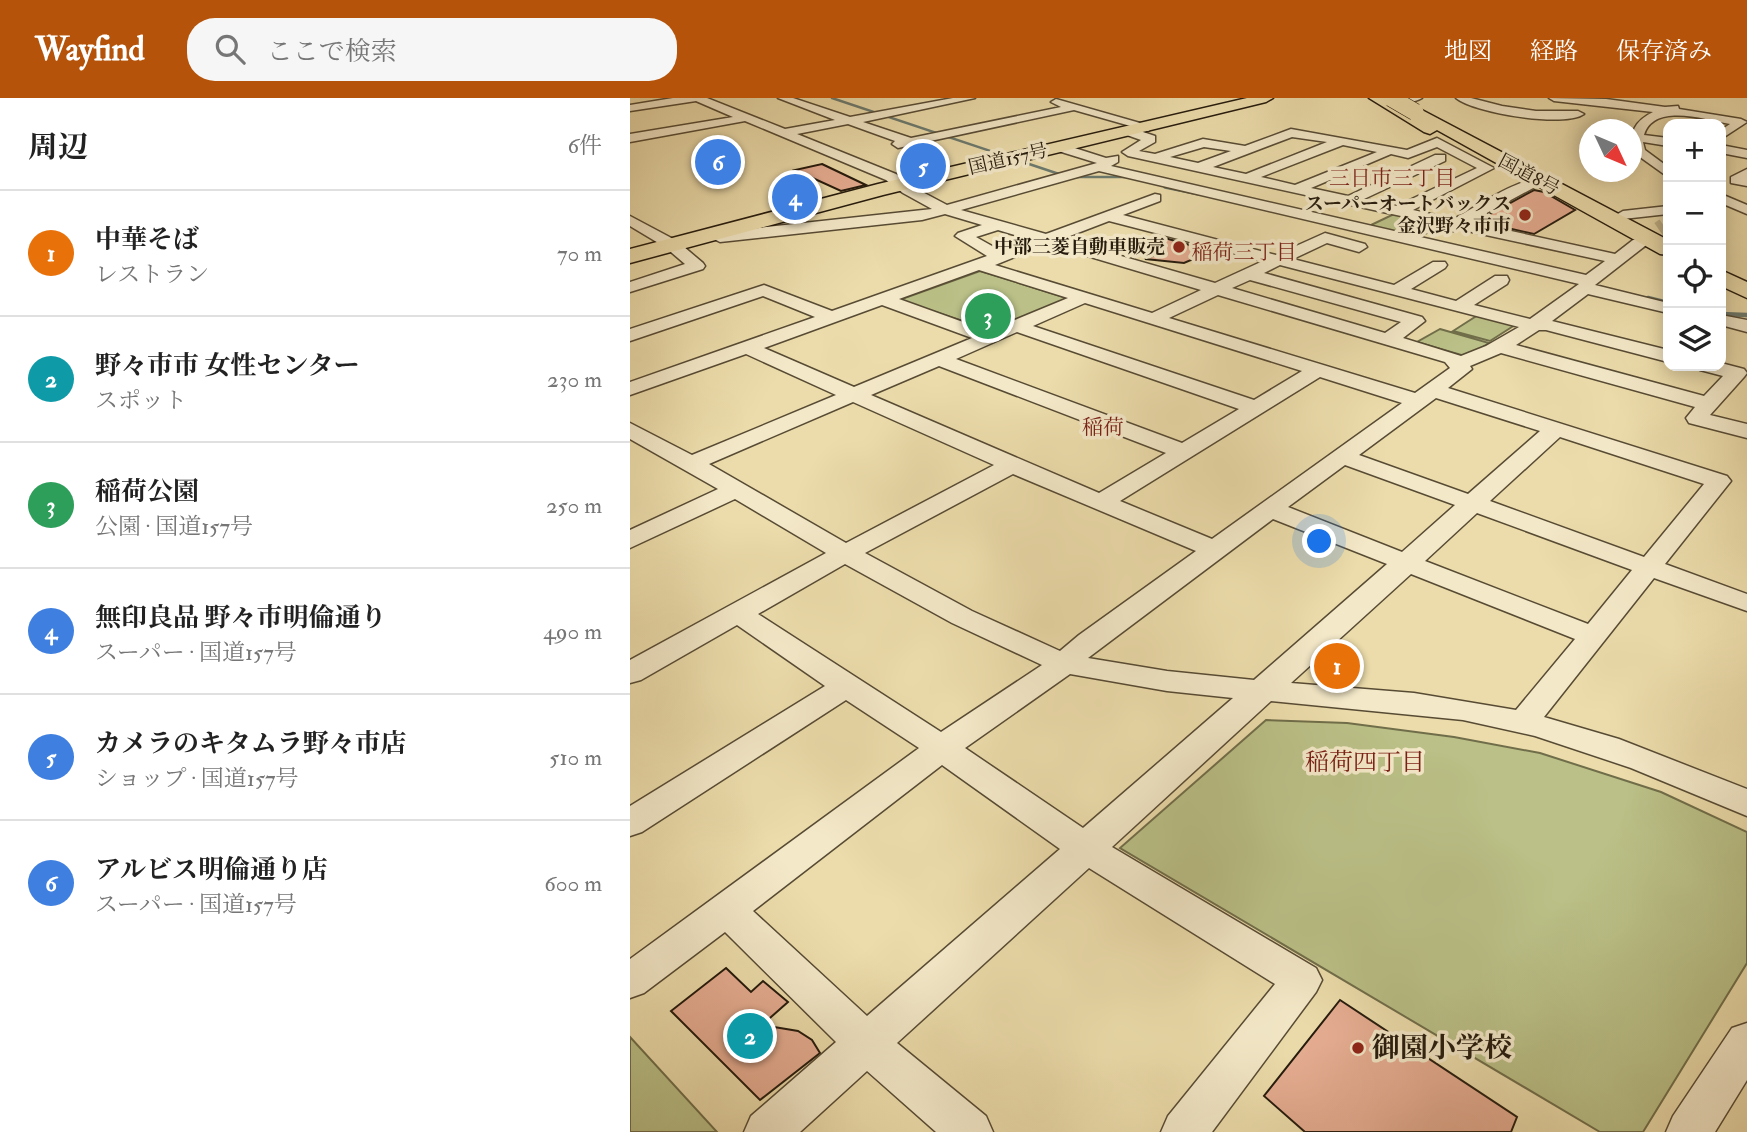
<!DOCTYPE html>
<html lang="ja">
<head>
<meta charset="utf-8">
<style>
  :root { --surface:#fff; --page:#f6f6f6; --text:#222; --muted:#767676; --line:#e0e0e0; --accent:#b45309 }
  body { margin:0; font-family:"IM FELL Double Pica","Noto Serif JP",serif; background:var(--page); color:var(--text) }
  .controls { position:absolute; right:21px; top:21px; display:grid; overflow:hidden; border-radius:14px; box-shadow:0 4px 18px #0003 }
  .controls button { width:63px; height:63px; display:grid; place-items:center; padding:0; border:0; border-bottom:2px solid var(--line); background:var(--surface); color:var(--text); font:35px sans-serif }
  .compass { position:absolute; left:949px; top:21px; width:63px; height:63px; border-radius:50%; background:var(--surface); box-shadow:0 4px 18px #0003; rotate:134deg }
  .you { position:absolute; left:690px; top:444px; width:24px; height:24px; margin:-18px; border:5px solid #fff; border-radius:50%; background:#1a73e8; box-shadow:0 0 0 10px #1a73e833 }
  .badge { display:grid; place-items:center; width:46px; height:46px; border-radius:50%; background:var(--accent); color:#fff; font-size:23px; font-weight:700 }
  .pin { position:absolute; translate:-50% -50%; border:4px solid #fff; box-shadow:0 2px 7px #0006 }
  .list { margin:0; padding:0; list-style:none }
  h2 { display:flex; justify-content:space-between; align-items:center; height:91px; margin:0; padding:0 28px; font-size:30px }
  h2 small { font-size:23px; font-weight:400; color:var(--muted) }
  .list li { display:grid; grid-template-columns:46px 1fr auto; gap:21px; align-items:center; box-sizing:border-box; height:126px; padding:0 28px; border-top:2px solid var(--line) }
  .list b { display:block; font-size:26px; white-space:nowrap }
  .list p { margin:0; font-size:23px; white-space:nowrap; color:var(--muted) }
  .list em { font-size:23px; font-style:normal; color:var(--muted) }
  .icon { flex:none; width:38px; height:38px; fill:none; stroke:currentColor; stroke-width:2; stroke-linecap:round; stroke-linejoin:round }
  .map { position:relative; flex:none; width:1117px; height:1034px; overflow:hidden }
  header { display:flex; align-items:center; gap:42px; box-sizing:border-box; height:98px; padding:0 35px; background:var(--accent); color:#fff }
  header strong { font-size:33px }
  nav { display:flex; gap:38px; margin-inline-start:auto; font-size:24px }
  .search { width:490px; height:63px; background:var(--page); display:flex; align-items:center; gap:18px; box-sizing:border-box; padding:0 24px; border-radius:28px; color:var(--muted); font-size:26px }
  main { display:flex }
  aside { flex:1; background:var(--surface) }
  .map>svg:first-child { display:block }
  .green { fill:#bac087; stroke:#706e4a; stroke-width:2 }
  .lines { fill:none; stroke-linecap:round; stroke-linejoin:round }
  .stream-far2 { stroke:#6b7a6f; stroke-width:2.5 }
  .stream-far1 { stroke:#6b7a6f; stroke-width:3.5 }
  .stream { stroke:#6b7a6f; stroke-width:4.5 }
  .building { fill:#e5ac91; stroke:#251b0d; stroke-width:2 }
  .minor-tunnel { stroke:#c4b58b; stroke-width:16; stroke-dasharray:16 8; stroke-linecap:butt }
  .minor-casing { stroke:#574b34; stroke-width:3 }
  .highway-casing { stroke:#251b0d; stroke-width:3 }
  .minor { fill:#f3e8c8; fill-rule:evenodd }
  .highway { fill:#ecdcab; fill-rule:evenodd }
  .highway-bridge-casing { stroke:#251b0d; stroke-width:18; stroke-linecap:butt }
  .highway-bridge { stroke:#ecdcab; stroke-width:17 }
  .poi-dot { fill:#8f2418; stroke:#f3e8c8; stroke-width:2.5 }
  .labels { text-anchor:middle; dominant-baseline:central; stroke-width:7; stroke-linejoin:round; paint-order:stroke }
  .far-street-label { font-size:19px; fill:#251b0d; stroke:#f3e8c8 }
  .far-poi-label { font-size:19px; font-weight:bold; fill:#251b0d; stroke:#f3e8c8; text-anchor:end }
  .far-neighbourhood-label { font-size:21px; fill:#7a1f14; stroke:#f3e8c8 }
  .far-quarter-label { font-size:21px; fill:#7a1f14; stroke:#f3e8c8 }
  .neighbourhood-label { font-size:24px; fill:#7a1f14; stroke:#f3e8c8 }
  .near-poi-label { font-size:28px; font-weight:bold; fill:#251b0d; stroke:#f3e8c8; text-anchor:start }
</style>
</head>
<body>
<header>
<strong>Wayfind</strong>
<div class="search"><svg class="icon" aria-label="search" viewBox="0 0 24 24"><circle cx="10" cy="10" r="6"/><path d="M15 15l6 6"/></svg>ここで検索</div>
<nav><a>地図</a><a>経路</a><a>保存済み</a></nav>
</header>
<main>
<aside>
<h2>周辺<small>6件</small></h2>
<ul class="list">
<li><span class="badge" style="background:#e8710a">1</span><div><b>中華そば</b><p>レストラン</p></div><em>70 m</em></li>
<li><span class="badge" style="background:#0f9aa8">2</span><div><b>野々市市 女性センター</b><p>スポット</p></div><em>230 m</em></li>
<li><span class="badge" style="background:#2e9e5b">3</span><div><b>稲荷公園</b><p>公園 · 国道157号</p></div><em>250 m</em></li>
<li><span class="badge" style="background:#3f7fe0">4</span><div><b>無印良品 野々市明倫通り</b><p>スーパー · 国道157号</p></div><em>490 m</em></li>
<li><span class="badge" style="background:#3f7fe0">5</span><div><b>カメラのキタムラ野々市店</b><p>ショップ · 国道157号</p></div><em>510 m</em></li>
<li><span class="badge" style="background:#3f7fe0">6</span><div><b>アルビス明倫通り店</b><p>スーパー · 国道157号</p></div><em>600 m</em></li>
</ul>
</aside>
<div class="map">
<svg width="1117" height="1034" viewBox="0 0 1117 1034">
  <rect width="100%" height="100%" fill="#ecdcab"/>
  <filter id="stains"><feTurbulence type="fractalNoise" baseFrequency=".00286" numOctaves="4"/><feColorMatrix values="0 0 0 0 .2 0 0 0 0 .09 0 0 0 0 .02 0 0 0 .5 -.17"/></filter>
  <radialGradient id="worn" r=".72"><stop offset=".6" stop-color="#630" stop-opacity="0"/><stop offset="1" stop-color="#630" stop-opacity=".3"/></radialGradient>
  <!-- green -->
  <path class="green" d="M766 115 815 126 789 139 739 128Z
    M350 173 440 201 363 233 269 202Z
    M848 217 885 227 860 243 823 233Z
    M810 231 859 245 838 259 787 244Z
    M636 622 717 625 824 639 910 655 1031 694 1117 734V865L1013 1034H970L490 750Z
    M0 939 87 1034H0Z"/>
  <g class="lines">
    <!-- stream-far2 -->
    <path class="stream-far2" d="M202 0 432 77
      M447 79H498"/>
    <!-- stream-far1 -->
    <path class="stream-far1" d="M535 89 569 96"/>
    <!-- stream -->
    <path class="stream" d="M1018 200 1038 205
      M1091 216 1117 217"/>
  </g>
  <!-- building -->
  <path class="building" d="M192 66 236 87 211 93 165 72Z
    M904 92 914 94 945 112 904 136 847 123Z
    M531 139 582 153 554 165 515 161 532 154 509 148Z
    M96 870 121 894 133 883 158 904 132 927 168 933 182 942 190 955 130 1002 41 913Z
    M710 902 887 1019 881 1034H675L634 998Z"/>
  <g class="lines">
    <!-- minor-tunnel -->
    <path class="minor-tunnel" d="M1009 145 1034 128"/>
    <defs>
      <path id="minor" d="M43 0H77L155 31 205 22 148 0H163L220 19 323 0H345L233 24 281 40 431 9 421 4 426 1 524 29 518 33 444 12 268 50 262 46 265 43 218 26 167 36 266 76 283 89 317 107 467 65 425 52 423 49 429 45 476 60 488 58V64L481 68 956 177 975 163 828 131 818 135 813 133 812 127 498 58 492 54 511 42 494 36V30L498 29 525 38V44L509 53 525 56 573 41 615 48 661 31 777 52 807 40 864 70 783 112 824 121C846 109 893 76 917 81V87L905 89 840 124 985 156 1003 142H1015L1017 145 1015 148 965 187 1038 205V215L958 196 922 223 1038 252V264L916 232H909L886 247 1074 298 1093 278 1070 272 1067 268H1091V265L1114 271 1117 275 1114 279 1080 317 1117 326V340L1059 325 1056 320 1065 309 871 255 840 268 842 271 818 290 1097 378 1101 383 1097 388 1035 466 1117 496V513L1024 480 914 619 989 641 1117 691V718L1001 670 905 638 833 622 641 603 482 749 686 870 692 882 686 894 582 1034H531L538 1018 645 886 459 770 267 945 356 1018 363 1034H306L237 973 170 1034H114L121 1018 206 944 95 834 14 895 0 900V861L289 650 216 602 12 734 0 738V708L195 588 107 527 11 582 0 585V562L196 455 105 401 0 450V432L88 391 0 341V325L62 357 206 297 116 256 0 297V284L185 219 133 198 0 243V231L134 187 202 213 357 158 325 138 328 135 352 127 315 116 292 122 90 144 72 135 75 132 92 134 302 111 273 95 256 82 115 23 0 44V36L103 19 66 3 0 13V7ZM662 39 697 44 616 76 583 69ZM713 47 747 54 665 87 631 79ZM574 49 601 53 568 65 540 59ZM807 49 847 70 767 108 734 101 815 63V57H805L718 98 681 90 761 56 778 60ZM469 73 949 186 900 221 844 207 877 186 879 182 877 178H865L826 203 781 191 815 170 817 167 815 164H803L764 187 663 161 697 145 729 154 737 149 735 146 695 135 646 157 493 117 530 103V97L525 96 416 136 331 112ZM479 123 633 163 585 185 432 141ZM368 132 401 142 371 153 346 139ZM417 146 571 192 522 215 365 167ZM650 167 889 229 856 248 831 258 773 240 795 223 792 219 634 175ZM349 172 438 200 358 233 269 201ZM620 182 771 224 755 235 602 190ZM588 197 815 264 820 270 785 295 539 220ZM455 205 672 273 624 302 403 228ZM252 207 342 240 224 289 134 250ZM387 234 609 311 552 345 326 261ZM309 268 536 355 469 395 241 297ZM690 279 772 305 582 441 490 403ZM806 300 910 333 838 396 729 357ZM223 304 364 367 216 445 79 366ZM930 339 1074 386 1014 459 860 403ZM715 367 825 407 772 454 658 409ZM383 376 566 453 449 537 430 553 342 513 235 455ZM847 415 1002 472 958 526 795 463ZM643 421 757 466 624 582 537 573 458 560ZM215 466 322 525 412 567 311 634 128 516ZM781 476 945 541 886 612 784 595 661 585ZM440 576 537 593 603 600 453 730 335 650ZM312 667 430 751 237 918 123 813Z
        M749 0H792C783 6 754 9 745 3Z
        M826 0H841L872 8 906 13H948L954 16C935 30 844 15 826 0Z
        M919 0 976 1 1035 9 1048 8 1049 11 1111 21 1117 24 1091 41V32L1100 26C1076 22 1024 4 1014 37L1038 40V48L1013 44 1015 52 1038 69V79L1003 54C999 34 1005 23 1023 14L924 3Z
        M1091 47 1117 52V60L1091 55Z
        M1117 71V88L1101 85V79Z
        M1091 96 1117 107V116L1091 105Z
        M1038 108V116L993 121 986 117 993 113Z
        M0 118 47 143 73 165 75 168 73 171 0 194V184L55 166 35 149 0 128Z
        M1091 217 1117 222V234L1091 227Z
        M1117 925V982L1085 1034H1036L1043 1018 1102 930Z"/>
      <path id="highway" d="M617 0H643L636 4 253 97 0 165V151L248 86Z
        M739 0H757L779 12 790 11 1038 142V157L1030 156 807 32 800 36 794 34Z
        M1091 172 1117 184V200L1091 188Z"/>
    </defs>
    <!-- minor casing -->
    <use href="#minor" class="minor-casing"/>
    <!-- highway casing -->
    <use href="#highway" class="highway-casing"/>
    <!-- minor -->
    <use href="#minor" class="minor"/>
    <!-- highway -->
    <use href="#highway" class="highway"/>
    <defs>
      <path id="highway-bridge" d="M761 0 785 14"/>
    </defs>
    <!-- highway-bridge casing -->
    <use href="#highway-bridge" class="highway-bridge-casing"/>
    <!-- highway-bridge -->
    <use href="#highway-bridge" class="highway-bridge"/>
  </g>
  <!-- markers -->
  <g class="poi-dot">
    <circle cx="895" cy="117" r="7"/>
    <circle cx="549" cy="149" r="7"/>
    <circle cx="728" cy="950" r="7"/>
  </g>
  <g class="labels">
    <!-- far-street labels -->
    <g class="far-street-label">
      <text transform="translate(378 61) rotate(-13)">国道157号</text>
      <text transform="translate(899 77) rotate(28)">国道8号</text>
    </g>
    <!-- far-poi labels -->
    <g class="far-poi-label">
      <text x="881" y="106">スーパーオートバックス<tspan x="881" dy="22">金沢野々市市</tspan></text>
      <text x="535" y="149">中部三菱自動車販売</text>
    </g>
    <!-- far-neighbourhood labels -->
    <g class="far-neighbourhood-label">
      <text x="762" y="80">三日市三丁目</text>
      <text x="614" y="154">稲荷三丁目</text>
    </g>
    <!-- far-quarter labels -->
    <g class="far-quarter-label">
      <text x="473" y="329">稲荷</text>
    </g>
    <!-- neighbourhood labels -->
    <g class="neighbourhood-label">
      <text x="735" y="664">稲荷四丁目</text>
    </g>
    <!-- near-poi labels -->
    <g class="near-poi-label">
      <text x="742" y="950">御園小学校</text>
    </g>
  </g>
  <rect width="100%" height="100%" filter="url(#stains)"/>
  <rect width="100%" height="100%" fill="url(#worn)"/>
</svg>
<div class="controls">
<button>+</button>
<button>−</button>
<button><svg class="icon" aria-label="locate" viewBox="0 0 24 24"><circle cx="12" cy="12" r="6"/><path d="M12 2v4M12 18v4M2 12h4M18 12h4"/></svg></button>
<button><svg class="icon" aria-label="layers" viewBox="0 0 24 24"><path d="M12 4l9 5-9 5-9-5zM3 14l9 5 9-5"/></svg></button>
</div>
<svg class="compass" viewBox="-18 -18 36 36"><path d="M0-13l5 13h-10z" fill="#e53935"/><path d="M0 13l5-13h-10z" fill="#767676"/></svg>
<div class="you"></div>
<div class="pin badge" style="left:707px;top:568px;background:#e8710a">1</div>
<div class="pin badge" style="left:120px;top:938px;background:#0f9aa8">2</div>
<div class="pin badge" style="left:358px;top:218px;background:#2e9e5b">3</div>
<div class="pin badge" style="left:165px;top:99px;background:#3f7fe0">4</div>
<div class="pin badge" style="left:293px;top:68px;background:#3f7fe0">5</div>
<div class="pin badge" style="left:88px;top:64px;background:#3f7fe0">6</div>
</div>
</main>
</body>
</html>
